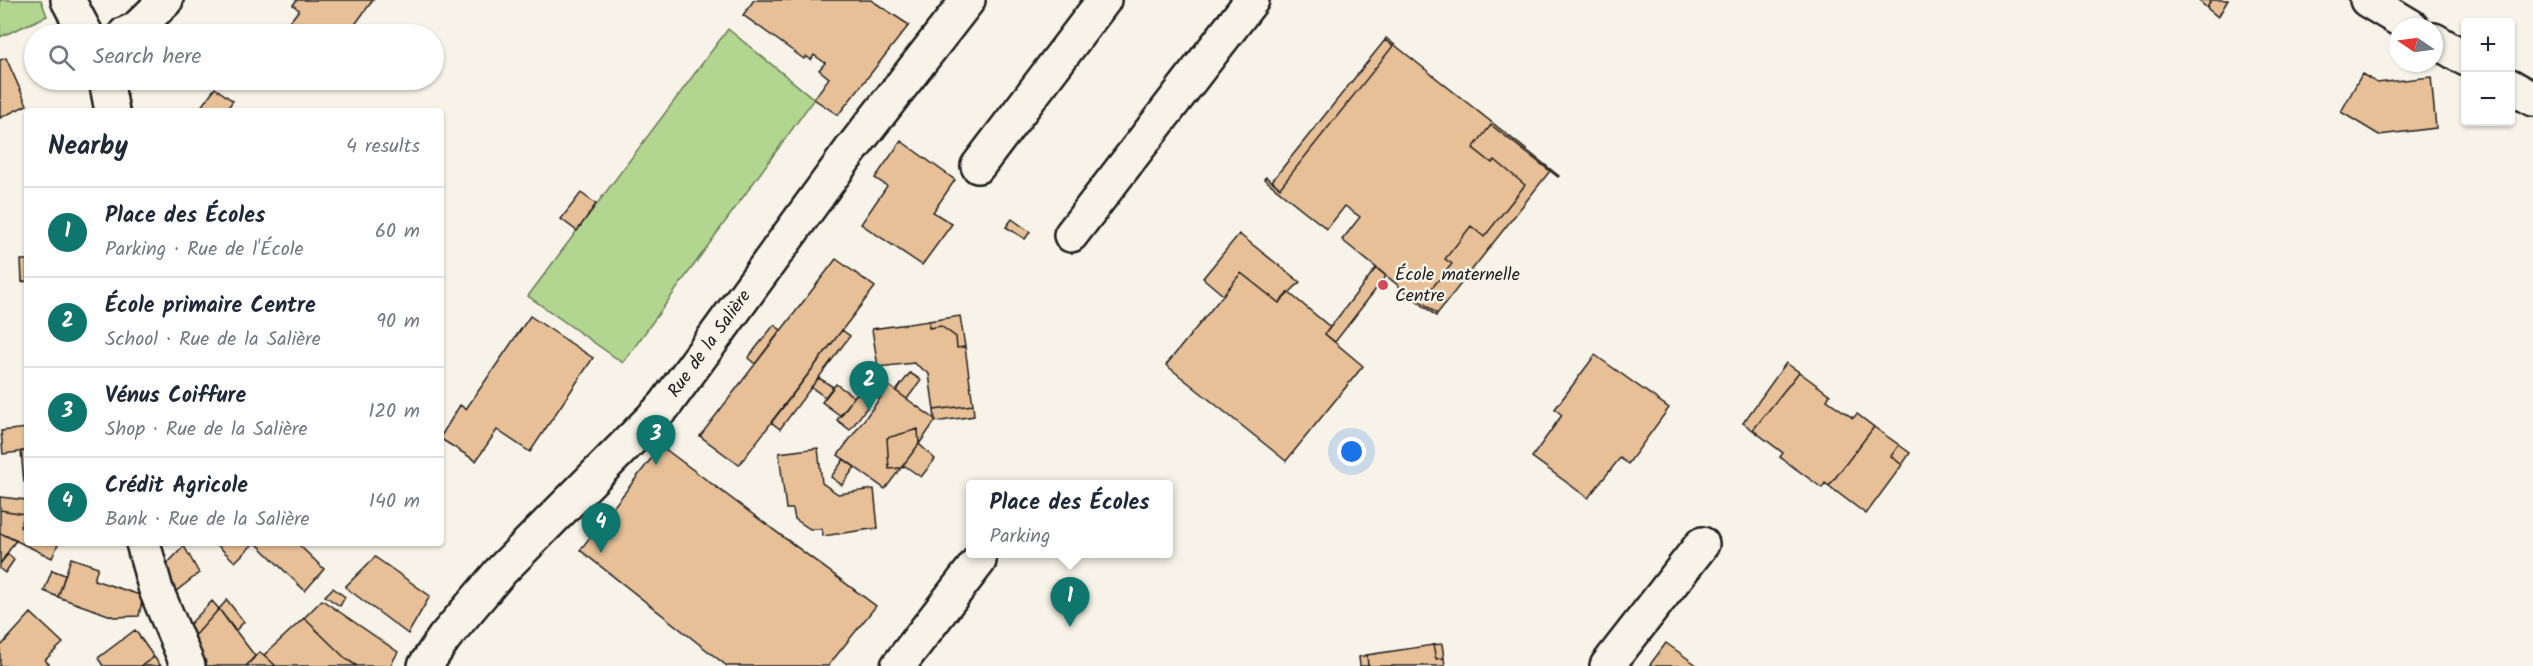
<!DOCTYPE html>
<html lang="en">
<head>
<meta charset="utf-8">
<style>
  :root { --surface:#fff; --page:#f6f6f7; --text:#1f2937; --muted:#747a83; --line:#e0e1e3; --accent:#0f766e }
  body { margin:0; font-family:Kalam,sans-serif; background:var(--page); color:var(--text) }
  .controls { position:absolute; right:18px; top:18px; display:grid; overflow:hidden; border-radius:6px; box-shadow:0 2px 4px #0004 }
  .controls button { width:54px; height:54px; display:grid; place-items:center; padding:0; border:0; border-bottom:2px solid var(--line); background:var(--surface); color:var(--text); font:30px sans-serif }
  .compass { position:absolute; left:2389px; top:18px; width:54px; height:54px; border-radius:50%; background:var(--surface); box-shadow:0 2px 4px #0004; rotate:283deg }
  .you { position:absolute; left:1352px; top:452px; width:21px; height:21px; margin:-15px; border:4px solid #fff; border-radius:50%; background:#1a73e8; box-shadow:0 0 0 9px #1a73e833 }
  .badge { display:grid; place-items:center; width:39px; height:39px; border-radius:50%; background:var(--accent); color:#fff; font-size:20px; font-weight:700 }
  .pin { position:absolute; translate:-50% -50px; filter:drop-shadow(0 2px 3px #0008) }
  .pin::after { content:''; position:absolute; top:32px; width:21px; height:18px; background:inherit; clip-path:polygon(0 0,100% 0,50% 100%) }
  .popup { position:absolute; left:966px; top:480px; width:207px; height:78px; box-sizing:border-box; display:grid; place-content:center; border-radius:6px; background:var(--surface); filter:drop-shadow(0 2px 4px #0005); font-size:20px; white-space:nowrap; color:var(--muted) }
  .popup b { font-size:22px; color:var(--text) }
  .popup::after { content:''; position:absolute; left:50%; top:100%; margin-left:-12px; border:12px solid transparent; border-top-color:var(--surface) }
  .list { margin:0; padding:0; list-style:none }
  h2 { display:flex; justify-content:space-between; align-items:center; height:78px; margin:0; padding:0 24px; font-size:26px }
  h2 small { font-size:20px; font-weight:400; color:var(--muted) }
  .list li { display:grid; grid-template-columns:39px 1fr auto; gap:18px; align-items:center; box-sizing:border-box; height:90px; padding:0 24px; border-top:2px solid var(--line) }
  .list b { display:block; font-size:22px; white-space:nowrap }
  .list p { margin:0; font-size:20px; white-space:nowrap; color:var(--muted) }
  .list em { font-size:20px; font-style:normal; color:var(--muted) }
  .icon { flex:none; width:33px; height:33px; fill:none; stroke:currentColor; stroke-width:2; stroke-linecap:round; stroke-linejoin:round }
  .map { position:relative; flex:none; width:2533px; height:666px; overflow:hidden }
  .search { position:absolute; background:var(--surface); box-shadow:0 2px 4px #0004; left:24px; top:24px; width:420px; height:66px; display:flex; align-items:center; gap:15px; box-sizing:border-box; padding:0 21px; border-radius:33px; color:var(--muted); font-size:22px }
  .panel { position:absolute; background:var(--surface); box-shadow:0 2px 4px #0004; left:24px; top:108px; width:420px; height:438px; border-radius:6px }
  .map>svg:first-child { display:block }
  .green { fill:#b2d590; stroke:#677856; stroke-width:1.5 }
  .building { fill:#e8c098; stroke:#1c1c1c; stroke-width:1.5 }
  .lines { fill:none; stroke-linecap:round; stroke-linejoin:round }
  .minor-casing { stroke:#1c1c1c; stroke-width:38 }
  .major-casing { stroke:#1c1c1c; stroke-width:38 }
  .minor { stroke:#f7f3e8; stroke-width:33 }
  .major { stroke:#f7f3e8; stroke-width:33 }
  .poi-dot { fill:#d1495b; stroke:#f7f3e8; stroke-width:2 }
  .labels { text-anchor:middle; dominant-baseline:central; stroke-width:5; stroke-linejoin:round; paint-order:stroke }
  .poi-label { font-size:18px; fill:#1c1c1c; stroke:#f7f3e8; text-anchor:start }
  .street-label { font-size:18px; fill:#1c1c1c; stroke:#f7f3e8 }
</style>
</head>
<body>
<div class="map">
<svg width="2533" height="666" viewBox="0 0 2533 666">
  <rect width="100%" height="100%" fill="#f7f3e8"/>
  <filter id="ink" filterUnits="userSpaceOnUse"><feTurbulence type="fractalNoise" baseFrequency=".0167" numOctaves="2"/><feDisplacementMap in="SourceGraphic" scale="12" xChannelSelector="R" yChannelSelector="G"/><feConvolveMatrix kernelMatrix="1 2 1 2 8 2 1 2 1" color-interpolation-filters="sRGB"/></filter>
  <g filter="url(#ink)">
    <!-- green -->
    <path class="green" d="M0 0H41L47 16 0 37Z
      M728 29 814 99 623 363 528 296Z"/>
    <!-- building -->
    <path class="building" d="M297 0H373L348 34H280L299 10 293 5Z
      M754 0H871L909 25 838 115 814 99 829 78 819 70 825 63 814 55 811 60 806 56 804 59 743 15Z
      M2198 0H2211L2207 8Z
      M2211 0H2228L2218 17 2207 8Z
      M1386 38 1559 176 1558 177 1491 125 1473 148 1492 163 1495 160 1525 185 1484 237 1471 226 1445 259 1452 264 1421 301 1437 314 1436 316 1342 240 1360 217 1345 206 1327 229 1264 179 1266 177 1280 188 1393 46 1385 40Z
      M1385 40 1393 46 1280 188 1272 181Z
      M6 58 27 105 0 118V60Z
      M2362 74 2377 83 2431 77 2436 128 2379 135 2341 112Z
      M215 88 233 101 225 111H204L200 108Z
      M1491 125 1550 171 1437 314 1421 301 1452 264 1445 259 1471 226 1484 237 1525 185 1495 160 1492 163 1473 148Z
      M901 141 955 180 933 212 952 224 922 265 861 224 887 186 875 178Z
      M581 193 596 204 577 231 561 219Z
      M1012 219 1030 232 1025 239 1006 227Z
      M1239 234 1300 282 1279 303 1241 273 1223 295 1203 278Z
      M836 259 875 287 739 465 700 436Z
      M21 260H27V281L22 282Z
      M1376 268 1386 276 1335 342 1325 334Z
      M1241 273 1279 303 1288 292 1330 327 1325 334 1363 366 1286 461 1166 365Z
      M530 316 593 358 530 452 497 430 476 461 441 439V436L460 405 466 409Z
      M960 316 965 347 957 348 956 337 941 326 929 328V321Z
      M929 321V328L941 326 956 337 957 348 965 347 973 405 934 410 929 374 914 363 878 367 872 329Z
      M774 325 781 330 755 364 748 358Z
      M842 330 850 336 780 429 771 422Z
      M1595 355 1669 408 1628 464 1620 458 1588 498 1532 457 1562 415 1555 409Z
      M1786 363 1799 372 1753 430 1743 423Z
      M1799 372 1830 395 1827 400 1853 418 1857 414 1874 427 1829 486 1825 483 1822 488 1780 457 1783 453 1753 430Z
      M910 373 921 380 907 399 896 391Z
      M819 378 833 387 825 397 811 387Z
      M836 384 854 397 841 416 822 402Z
      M889 386 936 420 919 444 918 429 887 438 889 469 901 468 885 489 838 455Z
      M857 393 871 402 850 430 837 420Z
      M973 405 974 416 935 422 934 410Z
      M1874 427 1899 445 1891 456 1902 465 1866 514 1829 486Z
      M27 428V451L3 454 1 431Z
      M918 429 919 444 901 468 889 469 887 438Z
      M919 444 935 459 921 477 905 466 901 468Z
      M1899 445 1910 453 1902 465 1891 456Z
      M661 446 876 606 828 666H727L580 550Z
      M818 448 822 483 838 494 874 489 878 528 823 536 822 529H810L795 519 793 509H786L779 453Z
      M21 451H27V481L24 482Z
      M844 459 855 467 842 485 831 477Z
      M0 497 26 500 25 514 0 510Z
      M0 510 25 514 20 527 27 530V543L58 544 52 558 0 533Z
      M0 533 16 540 0 564Z
      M215 543H254L235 562Z
      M256 543H297L324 569 305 591Z
      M184 546 199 573 175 592 166 565Z
      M8 554 14 560 5 573 0 569V564Z
      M375 557 430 596 408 634 345 587Z
      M71 558 98 567 94 580 143 596 139 616 114 617 58 597Z
      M52 570 65 575 58 597 44 591Z
      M333 588 345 597 340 606 325 596Z
      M227 600 244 622 235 631 219 609Z
      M322 600 398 652 390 666H357L346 659 304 618Z
      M212 601 219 609 193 638 187 627Z
      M219 609 255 656 246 666H207L193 638Z
      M31 613 63 643 45 660 51 666H0V647Z
      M304 618 346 659 357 666H276L264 655Z
      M135 630 154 657 141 666H103L98 658Z
      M1666 643 1698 666H1649Z
      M1442 644 1444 658 1436 659 1433 645Z
      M1433 645 1436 659 1444 658 1445 666H1368L1367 655Z
      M260 652 264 655 276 666H246Z
      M1367 655 1368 666H1360L1359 657Z
      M154 657 161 666H141Z"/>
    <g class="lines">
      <defs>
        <path id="minor" d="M68 0 86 34
          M2367 0 2412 27
          M125 34 136 29 166 0
          M2434 40 2466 59
          M106 80 112 111
          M2510 86 2533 99
          M978 166 1104 0
          M1071 235 1252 0
          M143 543 156 590 188 666
          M898 666 979 561
          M1607 666 1702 544"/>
        <path id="major" d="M425 666 444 638 500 572 665 405 851 150 968 0"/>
      </defs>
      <!-- minor casing -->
      <use href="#minor" class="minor-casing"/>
      <!-- major casing -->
      <use href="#major" class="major-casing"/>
      <!-- minor -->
      <use href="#minor" class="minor"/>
      <!-- major -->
      <use href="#major" class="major"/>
    </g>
  </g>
  <!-- markers -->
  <circle class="poi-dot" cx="1383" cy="285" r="6"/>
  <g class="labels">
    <!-- poi labels -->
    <g class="poi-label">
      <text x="1395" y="275">École maternelle<tspan x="1395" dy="21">Centre</tspan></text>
    </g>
    <!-- street labels -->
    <g class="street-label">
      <text transform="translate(710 344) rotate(-54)">Rue de la Salière</text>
    </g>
  </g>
</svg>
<div class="controls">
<button>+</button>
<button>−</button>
</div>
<svg class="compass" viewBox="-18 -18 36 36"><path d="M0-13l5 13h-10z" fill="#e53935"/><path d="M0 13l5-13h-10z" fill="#747a83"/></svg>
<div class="you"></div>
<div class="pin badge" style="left:1070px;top:627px">1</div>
<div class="popup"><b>Place des Écoles</b>Parking</div>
<div class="pin badge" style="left:869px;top:411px">2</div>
<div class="pin badge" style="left:656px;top:465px">3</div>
<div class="pin badge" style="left:601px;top:553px">4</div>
<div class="search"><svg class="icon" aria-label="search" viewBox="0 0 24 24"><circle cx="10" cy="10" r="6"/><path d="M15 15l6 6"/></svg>Search here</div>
<section class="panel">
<h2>Nearby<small>4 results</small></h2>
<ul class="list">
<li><span class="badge">1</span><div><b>Place des Écoles</b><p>Parking · Rue de l'École</p></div><em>60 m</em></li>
<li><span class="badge">2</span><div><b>École primaire Centre</b><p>School · Rue de la Salière</p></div><em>90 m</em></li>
<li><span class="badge">3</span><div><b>Vénus Coiffure</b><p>Shop · Rue de la Salière</p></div><em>120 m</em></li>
<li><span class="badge">4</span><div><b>Crédit Agricole</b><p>Bank · Rue de la Salière</p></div><em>140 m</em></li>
</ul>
</section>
</div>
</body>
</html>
